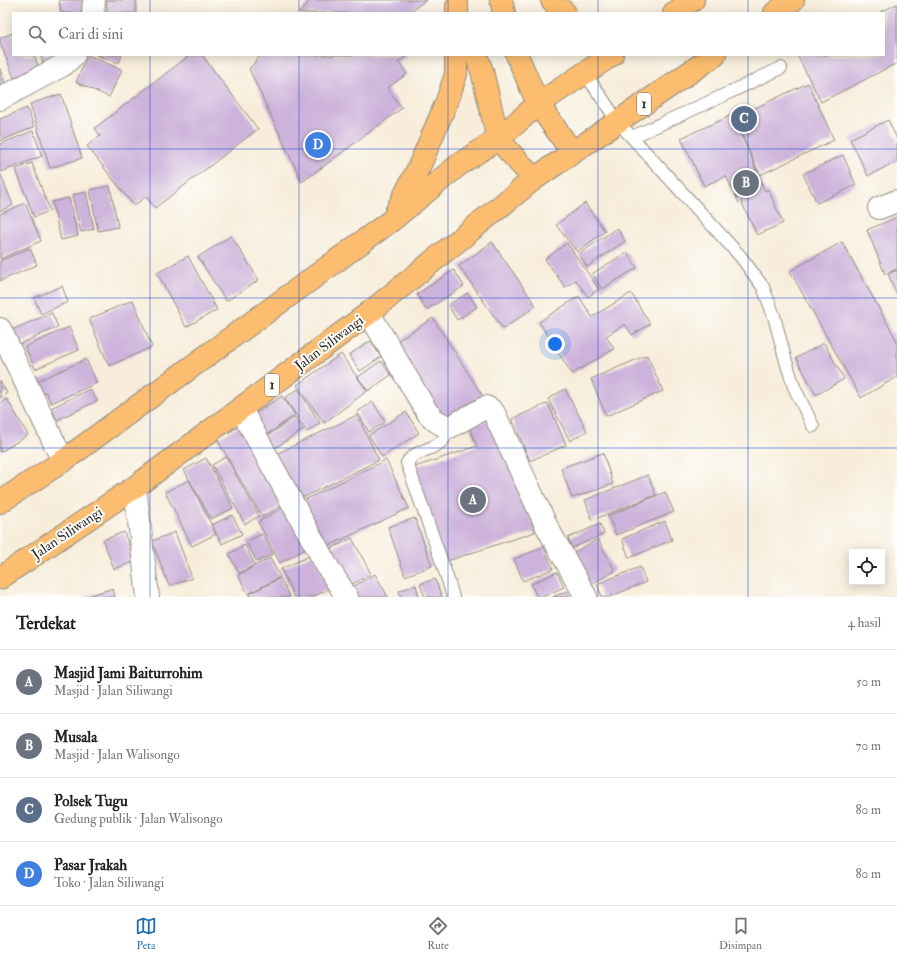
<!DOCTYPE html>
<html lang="id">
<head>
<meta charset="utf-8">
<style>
  :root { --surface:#fff; --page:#f6f6f6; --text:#202124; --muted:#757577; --line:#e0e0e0; --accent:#1f6fb2 }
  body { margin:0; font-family:"IM FELL Double Pica",serif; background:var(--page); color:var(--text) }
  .controls { position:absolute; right:12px; bottom:12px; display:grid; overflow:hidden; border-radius:0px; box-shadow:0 2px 10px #0003 }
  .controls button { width:36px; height:36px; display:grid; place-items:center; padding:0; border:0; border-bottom:1px solid var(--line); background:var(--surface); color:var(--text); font:20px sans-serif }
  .you { position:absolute; left:555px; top:344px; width:14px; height:14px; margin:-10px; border:3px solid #fff; border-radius:50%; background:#1a73e8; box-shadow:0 0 0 6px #1a73e833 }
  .badge { display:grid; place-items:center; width:26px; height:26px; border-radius:50%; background:var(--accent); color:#fff; font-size:13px; font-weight:700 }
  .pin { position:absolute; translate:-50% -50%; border:2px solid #fff; box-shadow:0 1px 4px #0006 }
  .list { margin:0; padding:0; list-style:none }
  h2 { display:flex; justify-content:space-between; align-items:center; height:52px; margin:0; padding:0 16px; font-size:17px }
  h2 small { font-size:13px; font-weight:400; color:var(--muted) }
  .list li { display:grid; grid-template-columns:26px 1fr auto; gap:12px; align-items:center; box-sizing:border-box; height:64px; padding:0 16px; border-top:1px solid var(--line) }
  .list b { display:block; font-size:15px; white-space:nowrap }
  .list p { margin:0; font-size:13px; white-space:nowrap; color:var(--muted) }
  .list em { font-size:13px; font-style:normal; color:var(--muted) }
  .icon { flex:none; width:22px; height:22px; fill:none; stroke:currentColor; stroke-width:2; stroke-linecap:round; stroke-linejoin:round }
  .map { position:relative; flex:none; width:897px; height:597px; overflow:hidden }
  .search { position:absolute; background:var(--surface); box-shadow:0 2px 10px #0003; left:12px; right:12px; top:12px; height:44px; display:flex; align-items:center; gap:10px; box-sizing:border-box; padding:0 14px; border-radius:0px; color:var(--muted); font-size:15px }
  .sheet { height:308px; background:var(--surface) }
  nav { display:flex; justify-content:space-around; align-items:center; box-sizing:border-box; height:56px; border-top:1px solid var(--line); background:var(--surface); font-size:11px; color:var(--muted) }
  nav a { display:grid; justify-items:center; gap:2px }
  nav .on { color:var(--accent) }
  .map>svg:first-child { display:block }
  .building { fill:#cdb2db }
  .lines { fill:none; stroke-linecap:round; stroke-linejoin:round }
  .service-casing { stroke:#918c82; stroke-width:14 }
  .minor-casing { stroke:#918c82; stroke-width:24 }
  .primary-casing { stroke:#918c82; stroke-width:24 }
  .trunk-casing { stroke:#918c82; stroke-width:24 }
  .service { stroke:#fff; stroke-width:12 }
  .minor { stroke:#fff; stroke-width:22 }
  .primary { stroke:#fcbd6f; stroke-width:22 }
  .trunk { stroke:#fcbd6f; stroke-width:22 }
  .grid { fill:none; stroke:#1d4ed8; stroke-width:1; stroke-opacity:0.55 }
  .labels { text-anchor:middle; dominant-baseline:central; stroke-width:4; stroke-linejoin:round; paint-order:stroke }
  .shield { fill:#fdfcf7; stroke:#6a6a68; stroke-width:1 }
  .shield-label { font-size:13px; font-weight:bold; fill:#2b2b2b }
  .street-label { font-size:14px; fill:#2b2b2b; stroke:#fdfcf7 }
</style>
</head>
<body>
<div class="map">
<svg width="897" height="597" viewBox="0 0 897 597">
  <rect width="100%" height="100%" fill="#fdfcf7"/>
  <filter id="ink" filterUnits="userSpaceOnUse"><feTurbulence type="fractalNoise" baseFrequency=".025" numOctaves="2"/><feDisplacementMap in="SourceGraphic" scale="8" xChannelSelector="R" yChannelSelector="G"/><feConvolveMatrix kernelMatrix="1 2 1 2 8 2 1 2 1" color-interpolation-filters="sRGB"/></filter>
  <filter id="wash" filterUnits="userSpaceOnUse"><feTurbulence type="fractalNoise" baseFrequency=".012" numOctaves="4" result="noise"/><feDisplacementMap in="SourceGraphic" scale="16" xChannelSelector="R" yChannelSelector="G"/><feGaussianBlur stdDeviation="0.9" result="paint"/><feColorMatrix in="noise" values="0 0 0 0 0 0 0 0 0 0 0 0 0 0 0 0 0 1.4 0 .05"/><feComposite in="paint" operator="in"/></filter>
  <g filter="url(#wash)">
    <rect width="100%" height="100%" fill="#f7edda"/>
    <g id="blocks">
      <!-- building -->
      <path class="building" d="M59 0H89L91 11 79 13H61Z
        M107 0H136V13H107Z
        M311 0H426L408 13H299Z
        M897 4V63L821 102 797 55H884V13H879Z
        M13 33V55H34L39 68 14 78 0 42V38Z
        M41 55H60L44 67Z
        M88 55 122 70 109 97 76 82Z
        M96 55H122L119 63Z
        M190 55H202L258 129 155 208 146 196 134 206 87 146 100 136 95 128Z
        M261 55H408L398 62 407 74 387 88 402 108 302 182 249 69Z
        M0 69 6 86 0 88Z
        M808 83 834 140 760 175 734 118Z
        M61 94 82 158 50 168 30 104Z
        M27 108 34 127 0 141V119Z
        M732 115 754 163H753L765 191 768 189 783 223 757 235 741 201 739 203 726 176 704 186 681 138Z
        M888 120 897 139V161L868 176 850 139Z
        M33 131 42 156 1 172 0 170V144Z
        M843 155 856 185 817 203 803 174Z
        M32 163 50 211 34 217 16 169Z
        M0 173 13 205 0 211Z
        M110 186 118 227 98 231 90 190Z
        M86 192 94 229 81 232 72 195Z
        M69 198 78 236 61 240 52 202Z
        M25 203 41 241 0 259V214Z
        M585 203 605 231 577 252 556 225Z
        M897 217V269L885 274 867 230Z
        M617 228 625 241 587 267 579 254Z
        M231 236 259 280 226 301 198 257Z
        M492 242 536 306 503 329 459 266Z
        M842 242 897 341V377L861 398 790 271Z
        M567 243 599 289 588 297 576 280 565 287 545 259Z
        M30 248 37 265 0 281V261Z
        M627 252 637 268 602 289 592 274Z
        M188 256 217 310 186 327 157 273Z
        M454 270 464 286 426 310 417 294Z
        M897 270V295L888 274Z
        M62 286 68 302 41 314 34 298Z
        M468 293 477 307 457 320 448 305Z
        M631 293 650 324 632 335 625 324 606 336 614 349 572 374 539 322 579 296 592 317Z
        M133 300 152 347 109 366 89 319Z
        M52 313 58 327 15 346 9 331Z
        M433 318 484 398 445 423 394 343Z
        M69 327 79 350 35 369 25 347Z
        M370 341 381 357 360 371 349 355Z
        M824 343 844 379 816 395 796 358Z
        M341 354 367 391 324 423 297 385Z
        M647 355 663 391 606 416 591 379Z
        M86 359 97 383 51 403 46 392 38 395 33 383Z
        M381 361 391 375 368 391 358 377Z
        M0 381 7 393 0 398Z
        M90 389 97 401 57 420 51 408Z
        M298 389 320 423 307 432 285 398Z
        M565 389 587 431 570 441 548 399Z
        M282 396 295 415 263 437 250 417Z
        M7 399 28 435 0 452V403Z
        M373 402 385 422 369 432 357 412Z
        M548 403 566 445 530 461 512 419Z
        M406 412 419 433 382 457 369 435Z
        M357 415 379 460 296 501 274 455Z
        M295 417 303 430 270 451 262 439Z
        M494 418 535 532 444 562 412 468 477 446 469 426Z
        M240 426 285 504 262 517 217 439Z
        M603 453 613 484 572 498 561 468Z
        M226 457 259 516 245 524 212 465Z
        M206 458 233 508 211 519 184 470Z
        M386 460 409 508 324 548 302 501Z
        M648 475 656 495 592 520 585 500Z
        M189 480 216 534 192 546 165 492Z
        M665 492 674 512 616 535 608 516Z
        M286 506 309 547 280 563 258 522Z
        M232 515 242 534 222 544 212 525Z
        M415 518 432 566 405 576 388 527Z
        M665 521 672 540 629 558 622 539Z
        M600 524 604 534 572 548 568 538Z
        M124 532 135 561 114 569 103 540Z
        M175 532 192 578 169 586 152 541Z
        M262 534 273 554 257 562 246 542Z
        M352 538 371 574 345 588 326 551Z
        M598 539 615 571 586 587 569 555Z
        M245 545 255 565 239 573 229 554Z
        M544 547 553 569 523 581 514 559Z
        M314 554 329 589 312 597H294L281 569Z
        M270 558 280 577 248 594 238 575Z
        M640 567 646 582 609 597H602L597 584Z
        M557 572 564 587 542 597H537L531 584Z
        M375 574 388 597H349L346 591Z
        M280 578 290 597H250L249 594Z
        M435 579 442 597H425L420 584Z
        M416 585 419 597H401L399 591Z
        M113 588 115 597H85Z
        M567 591 570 597H553Z"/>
    </g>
  </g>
  <g filter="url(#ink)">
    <use href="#blocks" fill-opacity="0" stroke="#918c82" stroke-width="1"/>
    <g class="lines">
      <defs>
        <path id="service" d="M585 73 618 122 741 257 763 287 774 316 785 358 794 387 813 426
          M632 137 720 97 781 68
          M450 427C448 432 446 437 442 441 432 451 414 450 407 463L447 577 453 597"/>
        <path id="minor" d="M93 13 94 0
          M0 99 63 65 74 55
          M879 208 897 201
          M369 313 427 412C435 421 439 424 450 427L486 407 490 409 494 413 547 527 586 597
          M0 329 63 461
          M241 409 327 566 347 597
          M135 487 148 597"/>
        <path id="primary" d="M501 0 504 13
          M476 55 482 71 498 139 534 179
          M517 55 538 104 572 152"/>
        <path id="trunk" d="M552 0 565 13
          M457 13V6
          M674 13 693 0
          M775 13 793 0
          M396 212 419 167 447 101 456 74V55
          M0 502 63 461 392 220 461 163 498 139 538 104 612 55
          M0 578 135 487 369 313 534 179 715 55"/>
      </defs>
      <!-- service casing -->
      <use href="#service" class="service-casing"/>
      <!-- minor casing -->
      <use href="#minor" class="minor-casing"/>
      <!-- primary casing -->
      <use href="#primary" class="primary-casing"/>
      <!-- trunk casing -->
      <use href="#trunk" class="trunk-casing"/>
      <!-- service -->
      <use href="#service" class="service"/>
      <!-- minor -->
      <use href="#minor" class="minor"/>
      <!-- primary -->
      <use href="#primary" class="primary"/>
      <!-- trunk -->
      <use href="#trunk" class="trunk"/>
    </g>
  </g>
  <!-- grid -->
  <path class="grid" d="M150 0V13M299 0V13M448 0V13M598 0V13M748 0V13M150 55V597M299 55V597M448 55V597M598 55V597M748 55V597M0 149H897M0 298H897M0 448H897"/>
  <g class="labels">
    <!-- shield labels -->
    <g class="shield">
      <rect x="637" y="93" width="14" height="22" rx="3"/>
      <rect x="265" y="374" width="14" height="22" rx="3"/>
    </g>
    <g class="shield-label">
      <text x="644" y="104">1</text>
      <text x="272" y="385">1</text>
    </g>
    <!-- street labels -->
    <g class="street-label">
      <text transform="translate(329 343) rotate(-37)">Jalan Siliwangi</text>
      <text transform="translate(67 533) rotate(-34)">Jalan Siliwangi</text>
    </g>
  </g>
</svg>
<div class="controls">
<button><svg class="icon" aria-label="locate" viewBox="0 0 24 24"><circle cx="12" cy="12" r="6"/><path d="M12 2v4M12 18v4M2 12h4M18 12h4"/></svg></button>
</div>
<div class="you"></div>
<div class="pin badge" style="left:473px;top:500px;background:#6b7280">A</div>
<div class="pin badge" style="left:746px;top:183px;background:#6b7280">B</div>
<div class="pin badge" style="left:744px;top:119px;background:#5c6f8a">C</div>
<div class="pin badge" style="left:318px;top:145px;background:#3f7fe0">D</div>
<div class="search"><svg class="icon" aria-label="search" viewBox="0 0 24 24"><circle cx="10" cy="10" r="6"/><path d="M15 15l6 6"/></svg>Cari di sini</div>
</div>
<section class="sheet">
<h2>Terdekat<small>4 hasil</small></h2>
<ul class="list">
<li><span class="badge" style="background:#6b7280">A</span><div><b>Masjid Jami Baiturrohim</b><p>Masjid · Jalan Siliwangi</p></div><em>50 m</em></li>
<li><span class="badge" style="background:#6b7280">B</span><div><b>Musala</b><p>Masjid · Jalan Walisongo</p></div><em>70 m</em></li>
<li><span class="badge" style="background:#5c6f8a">C</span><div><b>Polsek Tugu</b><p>Gedung publik · Jalan Walisongo</p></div><em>80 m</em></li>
<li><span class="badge" style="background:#3f7fe0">D</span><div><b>Pasar Jrakah</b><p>Toko · Jalan Siliwangi</p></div><em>80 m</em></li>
</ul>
</section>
<nav>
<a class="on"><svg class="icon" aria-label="map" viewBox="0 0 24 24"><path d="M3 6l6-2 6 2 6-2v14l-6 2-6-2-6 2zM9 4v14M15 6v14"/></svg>Peta</a>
<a><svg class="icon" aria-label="directions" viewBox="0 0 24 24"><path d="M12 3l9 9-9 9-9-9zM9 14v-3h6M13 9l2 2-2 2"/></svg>Rute</a>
<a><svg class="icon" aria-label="saved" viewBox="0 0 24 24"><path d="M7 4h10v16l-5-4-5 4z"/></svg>Disimpan</a>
</nav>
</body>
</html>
